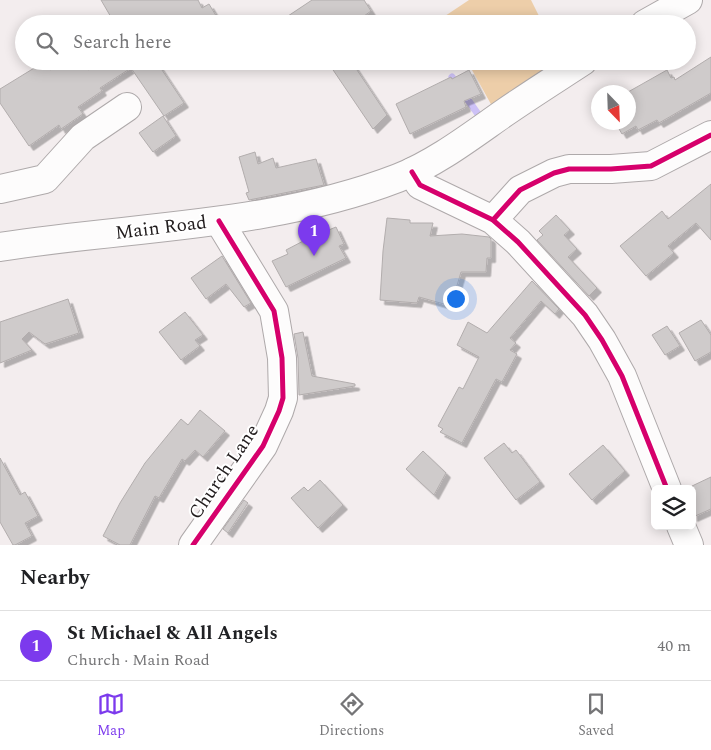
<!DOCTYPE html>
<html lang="en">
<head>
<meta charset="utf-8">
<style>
  :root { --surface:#fff; --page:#f6f6f6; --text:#202124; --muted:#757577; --line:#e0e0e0; --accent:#7c3aed }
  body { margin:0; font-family:Spectral,serif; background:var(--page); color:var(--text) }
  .controls { position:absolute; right:15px; bottom:15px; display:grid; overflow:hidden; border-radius:8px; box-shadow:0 2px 12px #0003 }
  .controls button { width:45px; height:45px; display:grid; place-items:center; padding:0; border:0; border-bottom:1px solid var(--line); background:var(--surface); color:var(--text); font:25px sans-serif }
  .compass { position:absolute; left:591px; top:85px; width:45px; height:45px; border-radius:50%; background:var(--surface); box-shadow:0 2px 12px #0003; rotate:157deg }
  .you { position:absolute; left:455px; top:298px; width:18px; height:18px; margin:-12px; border:4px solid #fff; border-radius:50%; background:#1a73e8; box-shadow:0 0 0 8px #1a73e833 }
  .badge { display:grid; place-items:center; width:32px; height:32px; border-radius:50%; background:var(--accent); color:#fff; font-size:16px; font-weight:700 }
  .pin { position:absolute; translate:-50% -41px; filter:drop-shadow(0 1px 2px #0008) }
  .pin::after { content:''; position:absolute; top:26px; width:18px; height:15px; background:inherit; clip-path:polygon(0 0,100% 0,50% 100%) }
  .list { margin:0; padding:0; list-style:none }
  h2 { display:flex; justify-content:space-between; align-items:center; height:65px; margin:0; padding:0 20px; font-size:21px }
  h2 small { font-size:16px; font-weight:400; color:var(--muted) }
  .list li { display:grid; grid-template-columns:32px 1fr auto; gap:15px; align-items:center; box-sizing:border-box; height:70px; padding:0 20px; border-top:1px solid var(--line) }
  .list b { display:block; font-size:19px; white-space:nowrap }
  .list p { margin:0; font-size:16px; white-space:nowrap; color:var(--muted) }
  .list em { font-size:16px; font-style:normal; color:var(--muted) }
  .icon { flex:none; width:28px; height:28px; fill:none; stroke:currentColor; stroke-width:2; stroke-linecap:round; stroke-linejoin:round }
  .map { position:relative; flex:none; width:711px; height:545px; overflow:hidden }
  .search { position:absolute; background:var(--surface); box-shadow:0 2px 12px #0003; left:15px; right:15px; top:15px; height:55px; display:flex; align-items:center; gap:12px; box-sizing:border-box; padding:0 18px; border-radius:28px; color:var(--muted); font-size:19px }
  .sheet { height:135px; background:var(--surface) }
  nav { display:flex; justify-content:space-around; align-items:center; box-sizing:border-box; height:70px; border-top:1px solid var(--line); background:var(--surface); font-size:14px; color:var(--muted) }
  nav a { display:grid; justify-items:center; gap:2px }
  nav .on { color:var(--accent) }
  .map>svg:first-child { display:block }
  .green { fill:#edcea9 }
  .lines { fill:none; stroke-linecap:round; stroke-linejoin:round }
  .stream { stroke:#cdc1f6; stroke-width:7 }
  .building { fill:#cfcbcb; stroke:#b2adad; filter:url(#shadow) }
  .minor-casing { stroke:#aea9aa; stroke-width:30 }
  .major-casing { stroke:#aea9aa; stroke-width:30 }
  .minor { stroke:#fdfcfc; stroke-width:28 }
  .major { stroke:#fdfcfc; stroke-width:28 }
  .cycleway-casing { stroke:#fff; stroke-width:8 }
  .cycleway { stroke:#d6006c; stroke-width:5 }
  .labels { text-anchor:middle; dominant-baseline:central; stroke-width:4; stroke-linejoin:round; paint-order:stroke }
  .street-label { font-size:19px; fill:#211c1d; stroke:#fff }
</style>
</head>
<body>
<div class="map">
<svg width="711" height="545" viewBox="0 0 711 545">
  <defs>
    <filter id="shadow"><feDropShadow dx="4.5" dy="4.5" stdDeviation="0" flood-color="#0004"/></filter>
  </defs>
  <rect width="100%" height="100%" fill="#f3edee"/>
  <!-- green -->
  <path class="green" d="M469 0H531L543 24H445L442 18Z
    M467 61H563L492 106Z"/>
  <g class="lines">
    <!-- stream -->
    <path class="stream" d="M452 77 480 117"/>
  </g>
  <!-- building -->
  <path class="building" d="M101 0H198L202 8 209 4 221 24H115Z
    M312 0H364L371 11 353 24H276Z
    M711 57V93L659 123 657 120 638 130 636 126 622 134 615 122H628V92L667 70 671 78 674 77 675 80Z
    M63 61H83L88 70 101 61H156L184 103 164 116 131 68 100 88 102 91 78 107 83 114 61 129 59 125 29 146 0 103V89L44 62 50 70Z
    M327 61H351L387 115 373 129Z
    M469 70 481 94 464 101 466 107 410 134 396 104 451 77 452 79Z
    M163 116 176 136 153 152 139 133Z
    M255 152 258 164 273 158 276 168 316 159 324 185 249 200 246 193 249 192 239 157Z
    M711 184V240L696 223 668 246 674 253 646 276 620 246 662 211 668 219Z
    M556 215 570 230 564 235 577 249 568 257 597 288 589 296 537 240 543 235 539 231Z
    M387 218 410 220V223H433L430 236 462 234 489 237 491 239V258H487L486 272H461L451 306 419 297 417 303 380 300 383 251Z
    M336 227 344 244 339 246 346 258 286 287 272 261 288 254 286 250 309 238Z
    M222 256 251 303 244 307 226 284 206 299 191 278Z
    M532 281 559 309 555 314 541 301 510 338 516 343 510 350 517 354 502 382 496 379 462 443 440 432 443 429 438 426 459 387 463 389 479 357 457 345 468 322 487 333Z
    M68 299 79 333 45 344 29 332 22 339 32 350 0 363V322Z
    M185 312 203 335 195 340 200 346 181 360 159 332Z
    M701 320 711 335V352L695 361 679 333Z
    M667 326 680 346 665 355 652 335Z
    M303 332 312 376 355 384V386L299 395 298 358 294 334Z
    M200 410 225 431 203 457 195 450 185 461 182 459 159 498 155 496 130 545H120L103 536 120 503 145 463 181 419 188 425Z
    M504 443 512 453 516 450 540 482 516 500 484 458Z
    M603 445 625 471 592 500 569 474Z
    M423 451 446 473 434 495 406 469Z
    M0 458 20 495 25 492 38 516 25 523 32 536 15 545H13L0 522Z
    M711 477V509L693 517 692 486Z
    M320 480 343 505 318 528 291 498 304 487 308 491Z
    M244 500 248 503 228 533 223 529Z"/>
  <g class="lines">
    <defs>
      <path id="minor" d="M412 172 420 185 493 220 518 242 585 315 602 340 622 376 667 489
        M0 189 45 179 83 137 127 107
        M493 220 520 190 554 173 569 169H611L651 166 711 135
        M681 526 689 545
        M193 545 263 446 279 411 283 398 282 358 274 311 219 221"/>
      <path id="major" d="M645 24 688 0
        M0 247C133 226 271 227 398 178 436 163 471 136 504 113 530 95 557 78 583 61"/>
    </defs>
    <!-- minor casing -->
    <use href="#minor" class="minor-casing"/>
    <!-- major casing -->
    <use href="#major" class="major-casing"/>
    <!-- minor -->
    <use href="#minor" class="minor"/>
    <!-- major -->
    <use href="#major" class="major"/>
    <defs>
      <path id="cycleway" d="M412 172 420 185 493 220 518 242 585 315 602 340 622 376 667 489
        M493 220 520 190 554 173 569 169H611L651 166 711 135
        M193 545 263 446 279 411 283 398 282 358 274 311 219 221"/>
    </defs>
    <!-- cycleway casing -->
    <use href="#cycleway" class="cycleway-casing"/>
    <!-- cycleway -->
    <use href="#cycleway" class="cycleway"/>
  </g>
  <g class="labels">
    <!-- street labels -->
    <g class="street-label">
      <text transform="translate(161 228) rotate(-7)">Main Road</text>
      <text transform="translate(224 472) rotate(-56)">Church Lane</text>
    </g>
  </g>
</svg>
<div class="controls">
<button><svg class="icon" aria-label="layers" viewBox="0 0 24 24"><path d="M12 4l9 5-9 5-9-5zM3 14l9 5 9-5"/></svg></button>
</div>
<svg class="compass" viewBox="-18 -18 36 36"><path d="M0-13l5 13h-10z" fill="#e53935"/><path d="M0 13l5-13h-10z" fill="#757577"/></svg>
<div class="you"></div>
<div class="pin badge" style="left:314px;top:256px">1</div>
<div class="search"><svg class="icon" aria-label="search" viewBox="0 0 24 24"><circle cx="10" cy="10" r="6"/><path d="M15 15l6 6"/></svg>Search here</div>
</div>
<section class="sheet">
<h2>Nearby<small></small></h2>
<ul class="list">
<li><span class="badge">1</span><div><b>St Michael &amp; All Angels</b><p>Church · Main Road</p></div><em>40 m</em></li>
</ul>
</section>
<nav>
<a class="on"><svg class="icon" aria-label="map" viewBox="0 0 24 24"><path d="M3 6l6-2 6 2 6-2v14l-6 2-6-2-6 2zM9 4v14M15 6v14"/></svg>Map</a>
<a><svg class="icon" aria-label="directions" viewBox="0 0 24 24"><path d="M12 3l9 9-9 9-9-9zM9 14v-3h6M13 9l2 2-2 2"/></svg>Directions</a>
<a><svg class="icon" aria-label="saved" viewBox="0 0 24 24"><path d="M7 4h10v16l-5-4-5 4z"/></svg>Saved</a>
</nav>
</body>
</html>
